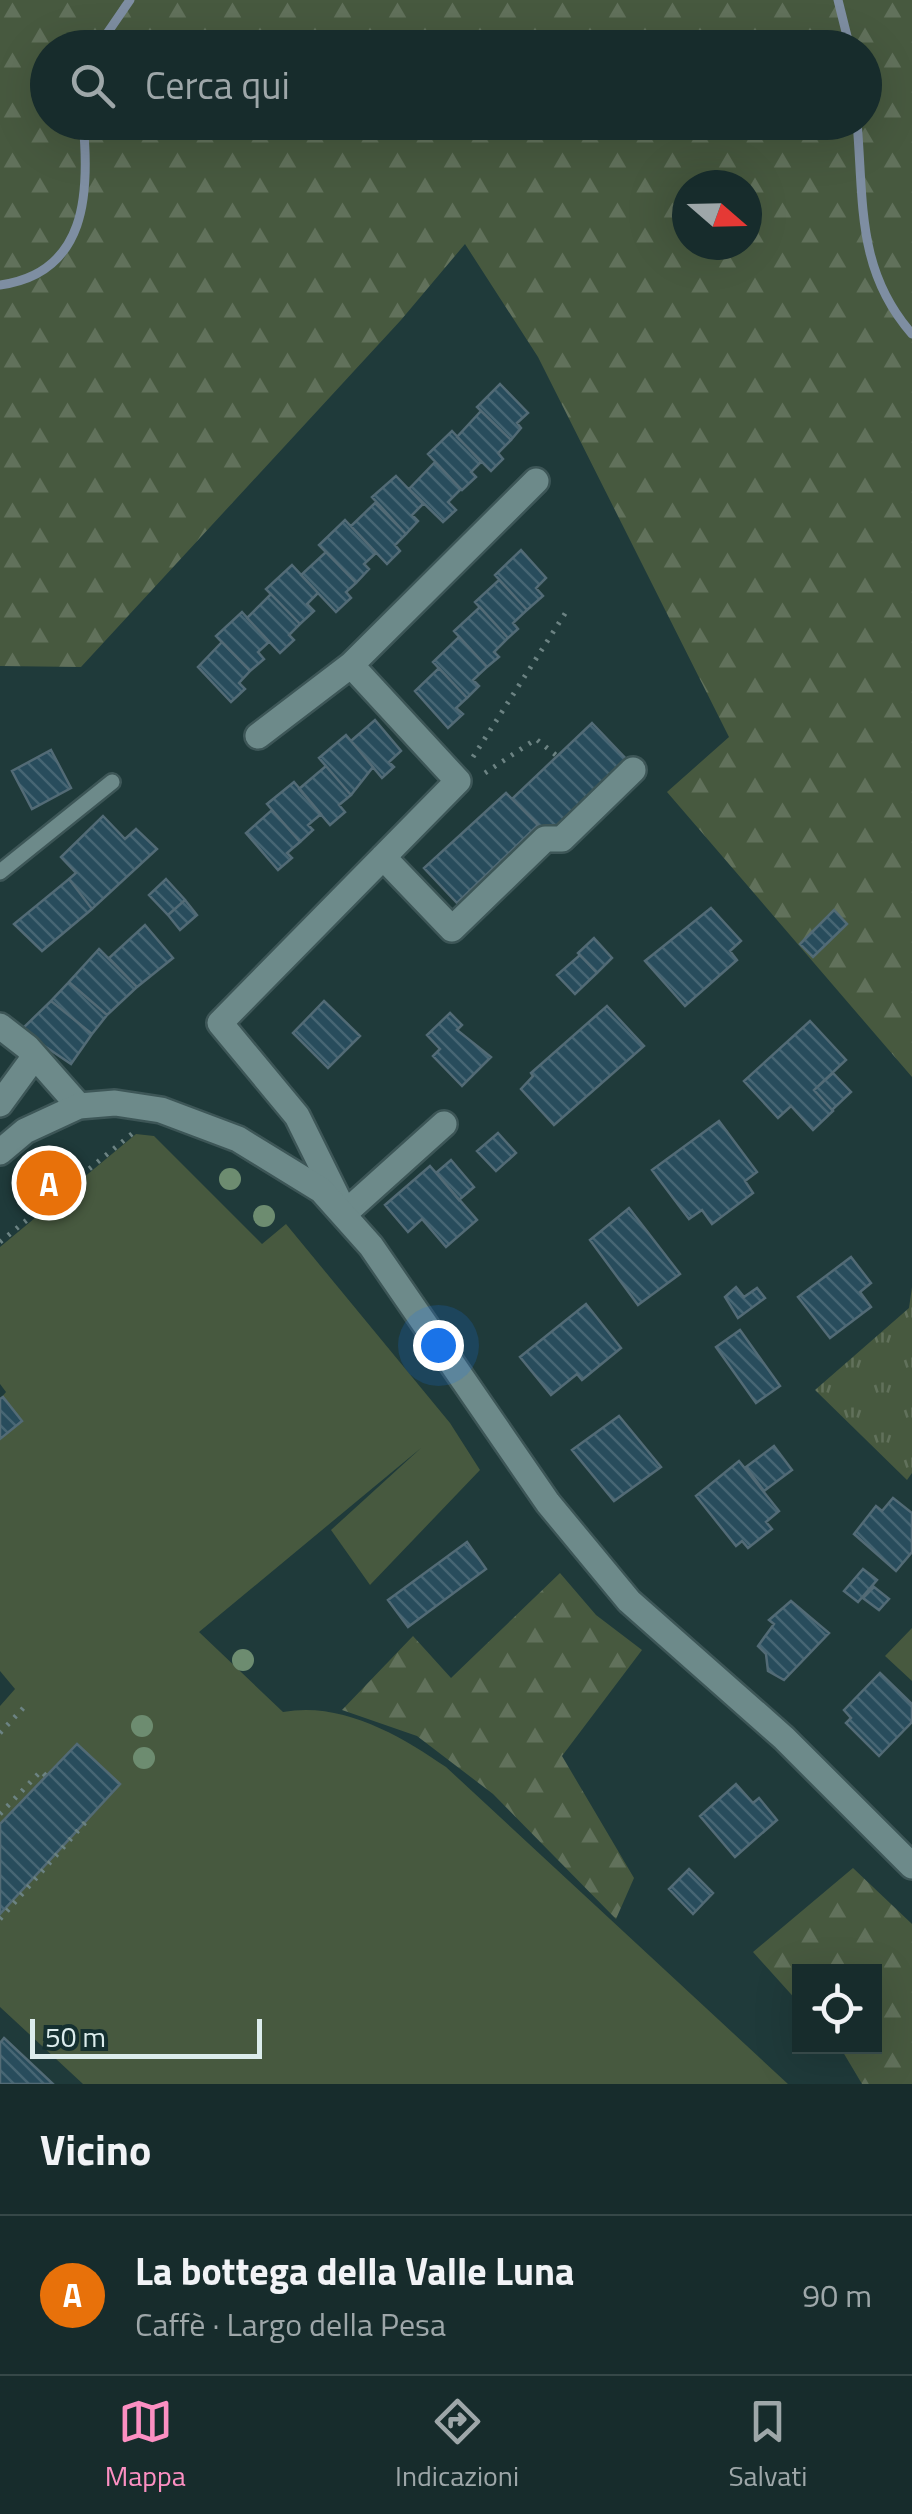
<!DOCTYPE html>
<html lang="it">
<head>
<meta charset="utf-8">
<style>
  :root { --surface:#172c2c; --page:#243838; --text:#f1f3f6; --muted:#9ea7a9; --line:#364848; --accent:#fc8fc2 }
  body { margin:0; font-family:"Titillium Web",sans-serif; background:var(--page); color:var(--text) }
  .controls { position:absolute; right:30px; bottom:30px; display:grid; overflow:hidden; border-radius:0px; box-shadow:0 10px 40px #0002 }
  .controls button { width:90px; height:90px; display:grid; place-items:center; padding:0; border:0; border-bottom:2px solid var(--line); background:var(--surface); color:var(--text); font:50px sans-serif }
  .compass { position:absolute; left:672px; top:170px; width:90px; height:90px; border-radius:50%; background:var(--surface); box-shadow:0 10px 40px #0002; rotate:110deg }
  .scale { position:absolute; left:30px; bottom:25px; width:232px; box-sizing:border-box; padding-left:10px; border:5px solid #dcecec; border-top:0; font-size:28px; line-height:35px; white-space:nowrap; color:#dcecec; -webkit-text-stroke:8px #153030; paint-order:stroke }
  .you { position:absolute; left:438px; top:1345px; width:35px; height:35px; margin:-25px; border:8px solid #fff; border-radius:50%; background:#1a73e8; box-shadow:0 0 0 15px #1a73e833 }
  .badge { display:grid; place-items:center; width:65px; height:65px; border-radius:50%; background:var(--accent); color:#fff; font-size:32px; font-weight:700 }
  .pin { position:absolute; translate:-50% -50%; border:5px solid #fff; box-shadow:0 2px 10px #0006 }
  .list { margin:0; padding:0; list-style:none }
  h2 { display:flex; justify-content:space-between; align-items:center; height:130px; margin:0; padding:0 40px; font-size:42px }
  h2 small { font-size:32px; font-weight:400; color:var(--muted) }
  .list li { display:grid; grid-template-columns:65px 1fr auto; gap:30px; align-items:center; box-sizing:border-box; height:160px; padding:0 40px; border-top:2px solid var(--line) }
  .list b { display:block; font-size:38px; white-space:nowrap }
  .list p { margin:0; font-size:32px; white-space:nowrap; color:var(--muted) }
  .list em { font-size:32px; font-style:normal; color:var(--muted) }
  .icon { flex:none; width:55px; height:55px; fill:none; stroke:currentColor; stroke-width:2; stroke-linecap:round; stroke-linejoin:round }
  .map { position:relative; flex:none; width:912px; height:2084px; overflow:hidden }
  .search { position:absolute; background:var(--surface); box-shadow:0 10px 40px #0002; left:30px; right:30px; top:30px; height:110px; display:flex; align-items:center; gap:25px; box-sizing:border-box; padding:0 35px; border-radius:55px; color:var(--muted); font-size:38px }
  .sheet { height:290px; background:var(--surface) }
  nav { display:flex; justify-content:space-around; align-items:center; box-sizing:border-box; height:140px; border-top:2px solid var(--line); background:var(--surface); font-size:28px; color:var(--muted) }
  nav a { display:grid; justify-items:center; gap:5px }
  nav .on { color:var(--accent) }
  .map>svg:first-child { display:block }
  .grass { fill:url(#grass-tufts) }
  .forest { fill:url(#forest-firs); fill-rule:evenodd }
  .green { fill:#47593f }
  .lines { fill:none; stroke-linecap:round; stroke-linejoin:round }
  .stream { stroke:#7e8ea2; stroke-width:9 }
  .building { fill:url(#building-back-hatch); stroke:#536b76; stroke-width:2.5 }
  .service-casing { stroke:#3d5657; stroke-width:20 }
  .minor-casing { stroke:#3d5657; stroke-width:30 }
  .tertiary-casing { stroke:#3d5657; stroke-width:30 }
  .path { stroke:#6c8383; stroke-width:5; stroke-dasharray:2.5 8; stroke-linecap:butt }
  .service { stroke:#6d8a8a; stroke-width:15 }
  .minor { stroke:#6d8a8a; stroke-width:25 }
  .tertiary { stroke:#6d8a8a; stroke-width:25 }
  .tree { fill:#6d8c70 }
</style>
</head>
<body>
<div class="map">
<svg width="912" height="2084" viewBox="0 0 912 2084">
  <defs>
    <pattern id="grass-tufts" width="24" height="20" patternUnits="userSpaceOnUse" patternTransform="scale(2.5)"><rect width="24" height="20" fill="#47593f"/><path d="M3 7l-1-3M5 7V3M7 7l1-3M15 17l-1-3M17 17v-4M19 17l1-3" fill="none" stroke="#61715b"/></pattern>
    <pattern id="forest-firs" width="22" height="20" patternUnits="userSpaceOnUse" patternTransform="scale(2.5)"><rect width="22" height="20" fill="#47593f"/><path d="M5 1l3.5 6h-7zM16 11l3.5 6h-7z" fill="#61715b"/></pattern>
    <pattern id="building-back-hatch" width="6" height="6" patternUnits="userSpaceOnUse" patternTransform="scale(2.5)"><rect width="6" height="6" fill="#284c5c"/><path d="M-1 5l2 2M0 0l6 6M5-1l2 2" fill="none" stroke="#476674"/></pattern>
  </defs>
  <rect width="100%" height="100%" fill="#1f3a3a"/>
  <!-- grass -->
  <path class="grass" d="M912 1287V1473L907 1480 815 1390 909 1308Z"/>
  <!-- forest -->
  <path class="forest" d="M0 0H912V1077L667 792 729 737 538 357 465 244 401 320 81 667 0 666ZM48 48H864V122H48ZM687 185H747V245H687Z
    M560 1573 596 1615 642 1650 562 1756 634 1878 616 1919 493 1794 417 1736 342 1710 413 1636 451 1678Z
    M853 1868 912 1924V2084H862L840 2047 874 2046V1972H800L799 2003 753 1952Z"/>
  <!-- green -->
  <path class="green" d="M136 1134 154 1136 262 1244 286 1224 450 1423 480 1470 370 1585 331 1530 421 1448 199 1632 283 1712C341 1701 400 1735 446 1767L788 2084H83L0 2007V1706L15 1689 0 1671V1399L6 1392 0 1384V1247Z
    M912 1628V1681L885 1656Z"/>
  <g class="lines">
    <!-- stream -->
    <path class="stream" d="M838 0 850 48
      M97 48 130 0
      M857 122C864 202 856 270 912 334
      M0 285C87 273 90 193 83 122"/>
  </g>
  <!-- building -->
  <path class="building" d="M500 384 528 413 517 423 521 428 511 440 477 407Z
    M481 411 511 440 498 453 503 459 491 471 457 437Z
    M452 431 481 462 471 472 476 477 462 490 428 454Z
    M435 462 461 489 448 502 456 510 443 522 409 489Z
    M396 476 423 504 412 515 418 521 406 534 372 497Z
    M375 503 406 534 395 545 400 551 387 564 351 526Z
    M345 520 376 553 364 564 369 569 356 583 319 545Z
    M521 550 546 578 536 588 543 596 527 610 495 575Z
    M326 552 356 583 346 592 351 598 336 612 301 575Z
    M292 565 318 593 307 604 314 611 300 624 266 589Z
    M499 580 527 610 513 623 518 629 508 638 475 602Z
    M271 594 300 624 289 635 294 640 280 653 247 618Z
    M480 607 508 638 494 652 499 657 487 667 454 631Z
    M242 612 269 642 258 652 264 659 250 671 216 636Z
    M459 637 487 667 473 680 479 686 467 698 433 662Z
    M222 642 250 671 239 683 245 689 231 702 198 667Z
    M439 668 467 698 456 708 463 714 448 728 415 691Z
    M375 720 401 751 389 762 394 767 382 778 351 741Z
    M592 723 629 762 550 836 512 799Z
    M346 735 373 767 351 795 319 758Z
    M51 750 71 788 32 809 12 771Z
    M326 766 351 795 339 805 345 812 330 825 299 789Z
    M294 782 321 814 308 825 313 830 300 842 267 804Z
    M506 793 538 825 457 903 424 868Z
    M272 810 300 842 287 853 292 858 278 870 246 833Z
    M103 816 125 839 136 829 157 849 92 909 69 879 76 873 61 857Z
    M69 879 92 909 42 951 14 924Z
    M166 879 185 900 168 915 149 895Z
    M185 900 197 915 180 930 168 915Z
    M711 908 741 941 730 951 737 960 685 1006 645 961Z
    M834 910 847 924 813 957 800 944Z
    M145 925 173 958 137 987 109 958Z
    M594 938 612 958 597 973 578 953Z
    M99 949 137 987 107 1015 69 982Z
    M580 955 597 973 575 994 557 975Z
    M69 982 107 1015 92 1034 51 1001Z
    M51 1001 92 1034 71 1064 21 1030Z
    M324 1001 360 1036 328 1068 293 1033Z
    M607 1006 644 1046 554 1125 521 1089 533 1076 531 1073Z
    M450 1013 462 1025 457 1030 491 1057 462 1086 433 1056 440 1049 427 1035Z
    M810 1021 846 1060 814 1090 833 1111 813 1130 791 1106 778 1118 744 1081Z
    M833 1073 851 1092 832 1110 814 1090Z
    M719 1121 757 1172 745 1181 753 1193 712 1224 702 1210 689 1219 652 1170Z
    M498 1133 516 1153 496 1171 477 1151Z
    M451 1160 474 1187 459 1200 436 1173Z
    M55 1161 71 1181 43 1204 27 1184Z
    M430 1166 477 1220 446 1247 422 1219 408 1232 385 1205Z
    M629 1208 680 1274 638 1305 590 1240Z
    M851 1257 871 1283 860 1292 871 1307 830 1338 798 1297Z
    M736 1287 744 1297 757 1288 765 1298 738 1318 725 1297Z
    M586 1304 621 1348 582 1380 577 1374 551 1395 520 1357Z
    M740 1330 780 1386 756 1403 716 1347Z
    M3 1397 22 1421 0 1439V1399Z
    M619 1416 661 1467 614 1501 572 1450Z
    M774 1446 792 1470 764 1491 746 1467Z
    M739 1461 779 1511 766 1522 772 1529 748 1548 742 1541 736 1546 696 1496Z
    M893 1498 912 1513V1552L896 1571 854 1534 876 1506 882 1511Z
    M467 1542 486 1569 408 1627 388 1600Z
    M863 1569 877 1580 858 1602 844 1591Z
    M874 1587 889 1599 879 1610 863 1598Z
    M791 1601 829 1633 784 1680 768 1671 766 1654 758 1646 774 1624 769 1620Z
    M880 1673 912 1704V1722L879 1756 846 1723 851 1718 844 1710Z
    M77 1744 120 1784 0 1914V1824Z
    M736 1784 753 1803 759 1798 777 1820 735 1857 700 1816Z
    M689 1869 713 1893 693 1914 669 1889Z
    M4 2038 53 2084H0V2043Z"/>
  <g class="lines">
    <defs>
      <path id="service" d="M0 872 112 782"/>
      <path id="minor" d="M258 736 351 665
        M383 857 452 929 545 839H562L633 770
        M0 1026 27 1047 79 1106
        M0 1104 35 1056
        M444 1124 345 1213 297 1116 220 1023 458 781 351 665 536 481"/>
      <path id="tertiary" d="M0 1152 25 1131 79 1106 115 1103 161 1110 238 1139 321 1190 371 1246 548 1503 629 1601 784 1738 912 1866"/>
    </defs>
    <!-- service casing -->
    <use href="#service" class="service-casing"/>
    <!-- minor casing -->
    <use href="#minor" class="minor-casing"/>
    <!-- tertiary casing -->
    <use href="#tertiary" class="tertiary-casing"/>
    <!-- path -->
    <path class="path" d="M473 757 566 612
      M485 773 536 739 557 756
      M0 1242 133 1133
      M0 1733 27 1704
      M0 1814 41 1771 46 1776
      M0 1919 90 1817"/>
    <!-- service -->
    <use href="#service" class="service"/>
    <!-- minor -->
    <use href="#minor" class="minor"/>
    <!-- tertiary -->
    <use href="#tertiary" class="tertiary"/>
  </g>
  <!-- trees -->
  <g class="tree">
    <circle cx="230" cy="1179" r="11"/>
    <circle cx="264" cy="1216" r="11"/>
    <circle cx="243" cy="1660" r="11"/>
    <circle cx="142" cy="1726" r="11"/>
    <circle cx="144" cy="1758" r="11"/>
  </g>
</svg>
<div class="controls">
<button><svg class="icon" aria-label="locate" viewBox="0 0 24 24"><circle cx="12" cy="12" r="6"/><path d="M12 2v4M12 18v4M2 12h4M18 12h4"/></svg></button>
</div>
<svg class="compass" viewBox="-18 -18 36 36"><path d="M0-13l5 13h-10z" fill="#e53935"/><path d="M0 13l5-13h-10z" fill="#9ea7a9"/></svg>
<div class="scale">50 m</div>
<div class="you"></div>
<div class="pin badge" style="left:49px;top:1183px;background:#e8710a">A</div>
<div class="search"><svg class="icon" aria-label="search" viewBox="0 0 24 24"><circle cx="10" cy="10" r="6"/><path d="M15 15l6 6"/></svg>Cerca qui</div>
</div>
<section class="sheet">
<h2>Vicino<small></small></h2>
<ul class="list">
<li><span class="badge" style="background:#e8710a">A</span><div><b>La bottega della Valle Luna</b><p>Caffè · Largo della Pesa</p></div><em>90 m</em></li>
</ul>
</section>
<nav>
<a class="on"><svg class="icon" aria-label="map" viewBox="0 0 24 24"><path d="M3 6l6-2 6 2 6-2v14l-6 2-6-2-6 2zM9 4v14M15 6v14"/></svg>Mappa</a>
<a><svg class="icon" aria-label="directions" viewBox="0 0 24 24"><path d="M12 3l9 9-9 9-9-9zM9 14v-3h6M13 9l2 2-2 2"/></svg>Indicazioni</a>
<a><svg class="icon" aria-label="saved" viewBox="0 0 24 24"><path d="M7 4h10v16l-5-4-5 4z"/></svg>Salvati</a>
</nav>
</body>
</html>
